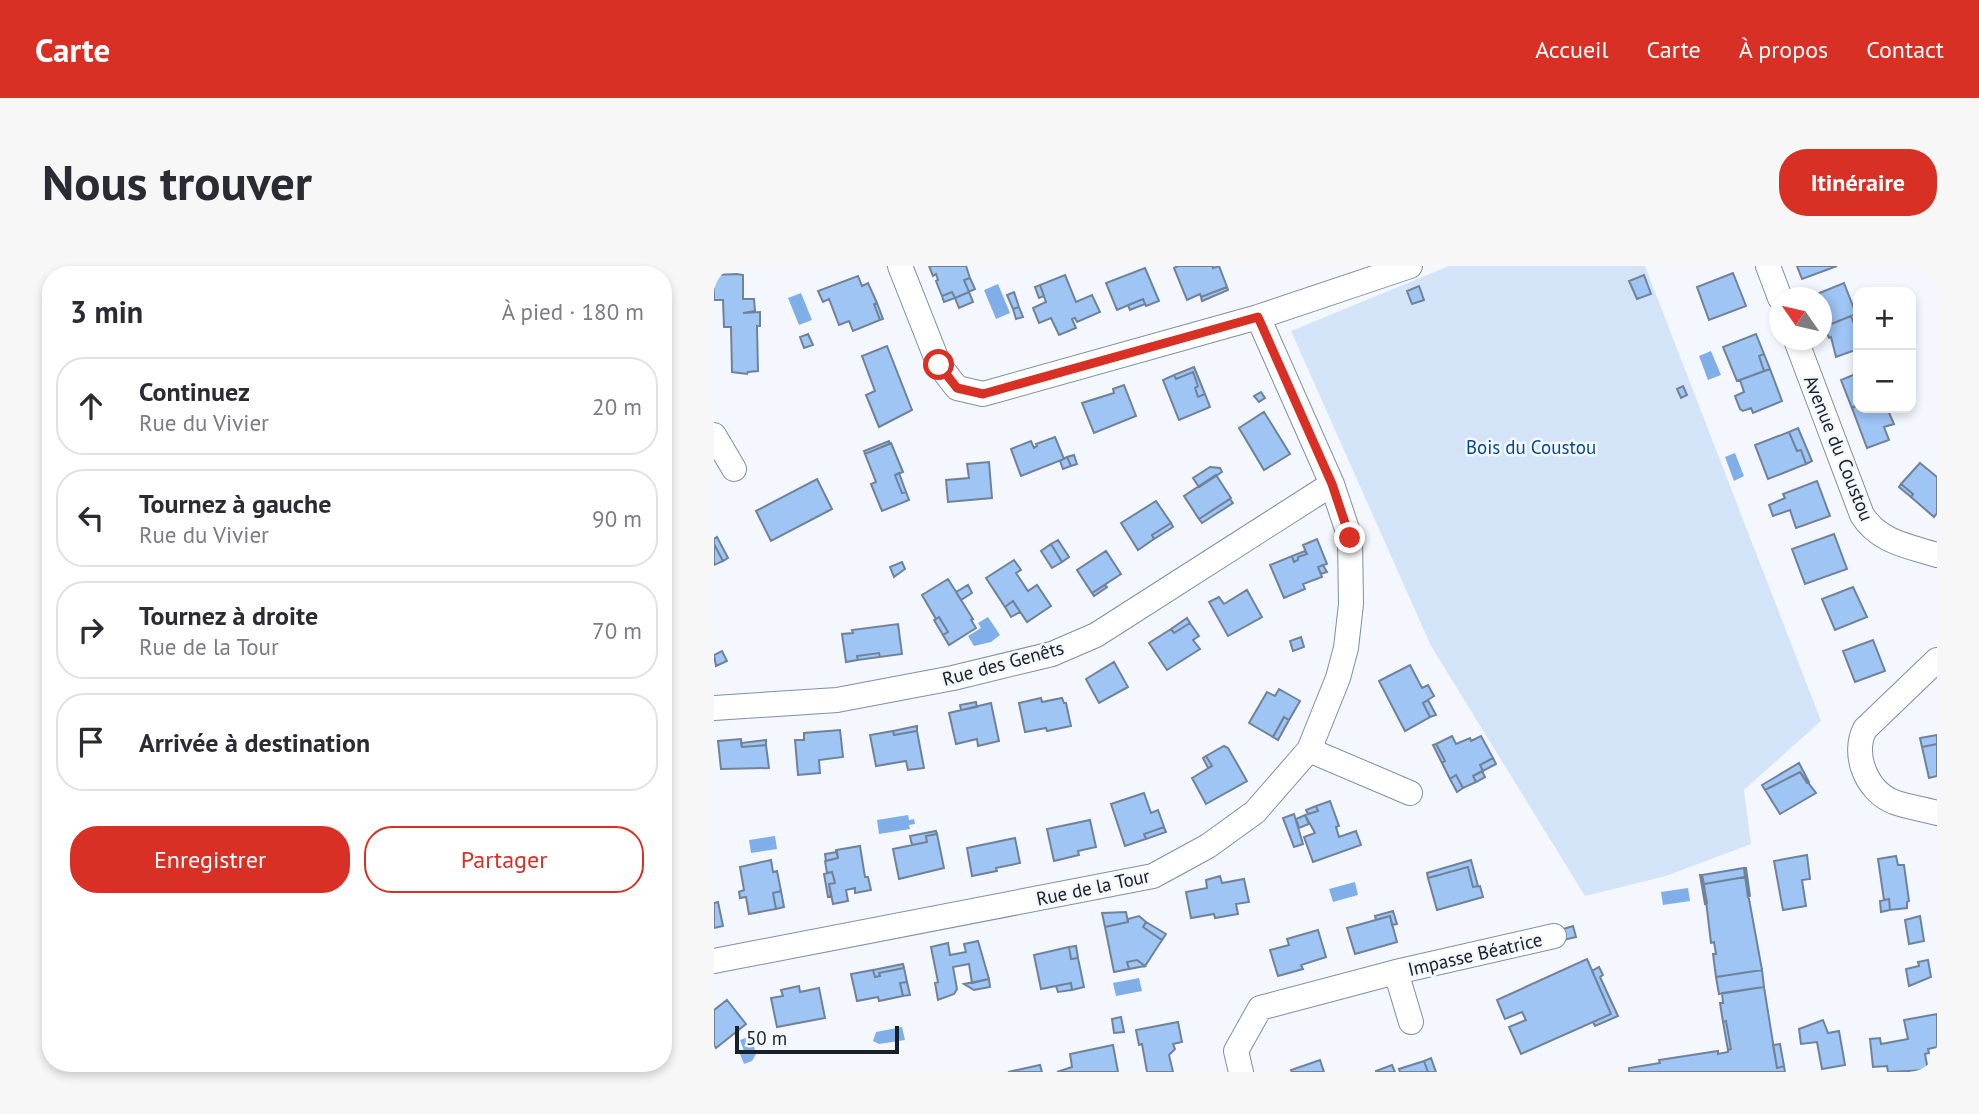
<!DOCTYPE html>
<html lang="fr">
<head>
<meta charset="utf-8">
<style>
  :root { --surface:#fff; --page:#f7f7f7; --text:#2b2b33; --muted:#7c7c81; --line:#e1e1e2; --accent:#d93025 }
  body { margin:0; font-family:"PT Sans",sans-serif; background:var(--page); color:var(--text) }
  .controls { position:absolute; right:21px; top:21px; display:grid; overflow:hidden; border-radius:14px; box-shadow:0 4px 10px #0003 }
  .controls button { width:63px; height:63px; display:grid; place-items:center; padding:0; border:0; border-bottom:2px solid var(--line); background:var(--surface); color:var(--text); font:35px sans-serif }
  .compass { position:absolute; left:1055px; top:21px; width:63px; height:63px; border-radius:50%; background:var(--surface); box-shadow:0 4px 10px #0003; rotate:304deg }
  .scale { position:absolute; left:21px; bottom:18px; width:164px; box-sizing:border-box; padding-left:7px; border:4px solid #171f28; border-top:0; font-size:19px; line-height:24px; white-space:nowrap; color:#171f28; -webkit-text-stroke:5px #f4f8fe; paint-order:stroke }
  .stop { position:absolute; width:21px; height:21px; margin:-16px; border:5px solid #d93025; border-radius:50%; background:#fff }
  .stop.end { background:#d93025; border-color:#fff; box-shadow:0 2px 7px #0008 }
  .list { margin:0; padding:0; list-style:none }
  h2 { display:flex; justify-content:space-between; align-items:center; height:91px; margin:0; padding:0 28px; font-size:30px }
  h2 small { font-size:23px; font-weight:400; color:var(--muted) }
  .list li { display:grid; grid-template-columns:46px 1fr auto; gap:21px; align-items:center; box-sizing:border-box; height:98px; margin:0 14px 14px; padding:0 14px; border:2px solid var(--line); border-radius:28px }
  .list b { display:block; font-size:26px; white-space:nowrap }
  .list p { margin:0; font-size:23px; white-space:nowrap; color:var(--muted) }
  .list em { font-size:23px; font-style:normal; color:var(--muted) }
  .actions { display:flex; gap:14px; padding:21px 28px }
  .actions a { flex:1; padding:16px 0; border:2px solid var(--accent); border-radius:28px; text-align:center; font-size:24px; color:var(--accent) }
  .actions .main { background:var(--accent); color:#fff }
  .icon { flex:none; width:38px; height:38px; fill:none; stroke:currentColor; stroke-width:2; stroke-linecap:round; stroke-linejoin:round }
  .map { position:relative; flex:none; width:1223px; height:806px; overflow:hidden; border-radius:28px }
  header { display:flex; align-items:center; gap:42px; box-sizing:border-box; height:98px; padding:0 35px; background:var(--accent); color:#fff }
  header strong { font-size:33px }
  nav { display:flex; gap:38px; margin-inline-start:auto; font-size:24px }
  .intro { display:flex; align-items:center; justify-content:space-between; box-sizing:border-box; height:168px; padding:0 42px }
  h1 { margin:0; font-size:49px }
  .button { padding:18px 32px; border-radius:28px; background:var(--accent); color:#fff; font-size:24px; font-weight:700 }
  main { display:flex; gap:42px; padding:0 42px }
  aside { flex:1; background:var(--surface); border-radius:28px; box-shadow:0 4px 10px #0003 }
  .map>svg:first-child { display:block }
  .green { fill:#d4e4f8 }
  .water { fill:#7faee9 }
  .building { fill:#9fc5f5; stroke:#708299; stroke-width:2 }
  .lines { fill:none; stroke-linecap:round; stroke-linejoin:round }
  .minor-casing { stroke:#7d8fa7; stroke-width:26 }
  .minor { stroke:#fff; stroke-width:24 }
  .route { stroke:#d93025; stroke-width:9 }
  .labels { text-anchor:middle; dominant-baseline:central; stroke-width:5; stroke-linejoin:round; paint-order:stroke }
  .park-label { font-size:19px; fill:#03488c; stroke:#f4f8fe }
  .street-label { font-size:19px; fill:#171f28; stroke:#f4f8fe }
</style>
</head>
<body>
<header>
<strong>Carte</strong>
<nav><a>Accueil</a><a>Carte</a><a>À propos</a><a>Contact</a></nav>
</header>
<div class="intro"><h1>Nous trouver</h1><a class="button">Itinéraire</a></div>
<main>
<aside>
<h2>3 min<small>À pied · 180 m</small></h2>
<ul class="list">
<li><svg class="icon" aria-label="ahead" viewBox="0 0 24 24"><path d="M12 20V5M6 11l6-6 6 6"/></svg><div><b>Continuez</b><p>Rue du Vivier</p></div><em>20 m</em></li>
<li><svg class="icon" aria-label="left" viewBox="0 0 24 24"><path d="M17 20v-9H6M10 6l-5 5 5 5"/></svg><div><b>Tournez à gauche</b><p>Rue du Vivier</p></div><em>90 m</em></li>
<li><svg class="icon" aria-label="right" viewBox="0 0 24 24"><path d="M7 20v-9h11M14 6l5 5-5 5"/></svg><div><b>Tournez à droite</b><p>Rue de la Tour</p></div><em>70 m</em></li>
<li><svg class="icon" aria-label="arrive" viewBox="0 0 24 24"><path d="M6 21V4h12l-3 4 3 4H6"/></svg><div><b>Arrivée à destination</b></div></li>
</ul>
<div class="actions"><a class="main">Enregistrer</a><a>Partager</a></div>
</aside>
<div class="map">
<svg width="1223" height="806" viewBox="0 0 1223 806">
  <rect width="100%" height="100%" fill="#f4f8fe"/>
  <!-- green -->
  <path class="green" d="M735 0H931L1107 455 1030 524 1037 578 952 610 871 630 717 380 577 65Z"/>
  <!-- water -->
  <path class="water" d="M284 18 296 47 282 53 270 24Z
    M87 27 98 54 85 59 74 32Z
    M997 85 1007 109 994 114 985 90Z
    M1021 187 1030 210 1020 215 1011 191Z
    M274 351 286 369 277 376 260 380 254 370 267 362 264 357Z
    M194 549 195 554 200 553 201 558 195 559 196 563 165 568 163 554Z
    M61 570 63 583 37 587 35 574Z
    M641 616 644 629 619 636 615 623Z
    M974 622 976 635 949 639 947 626Z
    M425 712 428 725 402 730 399 717Z
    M188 761 191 774 165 778 159 775 162 766Z
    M37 770 42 788 38 795 30 798 26 788 30 785 26 774Z"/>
  <!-- building -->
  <path class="building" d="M215 0H252L256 12 250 14 255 26 241 32 238 26 228 30 222 15 224 14 222 8 219 10Z
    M464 0H499V2L505 0 513 21 487 31 486 28 473 34 460 2Z
    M1083 0H1123L1088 13Z
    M431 2 445 35 432 40 429 33 403 44 392 17Z
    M1019 7 1032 40 995 54 983 21Z
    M23 8 29 9V33H40L41 45 29 47 46 46V60H43L44 105 34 106 33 108 18 106 17 61H10L9 34H0V9Z
    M351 9 362 36 378 29 386 46 363 56 361 52 358 53 362 62 345 69 337 52 325 57 319 42 332 36 326 19Z
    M930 9 937 28 923 33 915 15Z
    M144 10 148 20 154 17 163 37 160 38 166 54 139 65 135 55 125 59 115 33 109 36 104 25Z
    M256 12 261 23 255 26 250 14Z
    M1130 17 1142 48 1110 61 1108 53V32L1098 30Z
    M326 19 330 30 325 32 321 21Z
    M705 20 710 34 698 38 693 25Z
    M513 21 514 24 488 35 487 31Z
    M238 26 241 32 230 36 228 30Z
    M255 26 259 36 245 42 241 32Z
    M300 26 305 41 299 43 293 29Z
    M429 33 431 38 416 44 414 39Z
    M163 37 169 53 166 54 160 38Z
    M305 41 309 51 302 53 299 43Z
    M1137 50 1144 69V83L1122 91 1117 71 1115 72 1110 61Z
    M94 68 99 79 90 82 86 71Z
    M1042 68 1050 88 1045 90 1050 105 1023 115 1009 81Z
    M173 80 198 144 165 161 152 129 161 125 148 90Z
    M1050 88 1056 103 1050 105 1045 90Z
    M480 101 491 128 484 131 481 122 484 120 479 106 462 113 460 109Z
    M1056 103 1068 135 1039 147 1037 142 1029 145 1026 143 1021 130 1030 126 1026 114Z
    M479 106 484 120 481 122 484 131 491 128 496 141 465 154 449 114 460 109 462 113Z
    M1144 107V139L1138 142 1127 114Z
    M410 119 422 150 380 167 368 137 400 127 399 123Z
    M969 120 973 129 967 132 963 123Z
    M547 126 551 132 545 136 540 130Z
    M1144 139V142H1173L1180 158 1170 161 1175 174 1153 182 1138 142Z
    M550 146 576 188 550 204 525 162Z
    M1084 162 1098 195 1092 198 1087 184 1083 185 1075 166Z
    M1075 166 1083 185 1087 184 1092 198 1054 213 1041 179Z
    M341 171 350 193 307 210 297 183 317 175 320 182 323 180 322 178Z
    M175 175 176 178 151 188 150 185Z
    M177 177 189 206 181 209 188 227 192 226 195 234 168 245 157 218 162 216 151 188Z
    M360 189 363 198 357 200 353 191Z
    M353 191 357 200 349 203 346 195Z
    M275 196 278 232 234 236 232 214 255 212 253 198Z
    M1206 197 1223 211V247L1220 251 1197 231 1199 228 1187 218Z
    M496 201 506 202 508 206 485 221 479 212Z
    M185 207 192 226 188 227 181 209Z
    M502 209 517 232 485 253 470 230Z
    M103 213 118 243 57 275 42 245Z
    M1103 215 1116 250 1082 262 1076 244 1059 250 1055 239 1071 232 1069 228Z
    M1187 218 1199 228 1197 231 1185 221Z
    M516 233 519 237 488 257 485 253Z
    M442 235 457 257 438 269 440 273 424 284 407 257Z
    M457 257 459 261 440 273 438 269Z
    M1120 268 1133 303 1091 318 1078 283Z
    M3 271 14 292 9 295 0 278V273Z
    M603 273 613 298 604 301 608 311 589 318 591 323 570 332 556 299 578 290 580 296 584 294V291L593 288 589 279Z
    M344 274 355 291 348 296 337 278Z
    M0 278 9 295 0 299Z
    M337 278 348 296 338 302 327 285Z
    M392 285 407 308 378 327 363 304Z
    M591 285 593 288 584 291V294L580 296 578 290Z
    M300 294 307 304 302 307 314 325 323 319 337 340 313 356 299 335 291 341 272 312Z
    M188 296 191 303 180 311 176 301Z
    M609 299 613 306 607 308 604 301Z
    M234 313 259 353 257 354 262 362 235 379 229 369 234 366 225 351 222 353 208 329Z
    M254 319 258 327 247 334 242 326Z
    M391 319 393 321 380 330 378 327Z
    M1139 321 1153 351 1121 364 1108 333Z
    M533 324 548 351 514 370 495 336 505 331 510 338Z
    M299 335 306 346 297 351 291 341Z
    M225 351 234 366 229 369 220 354Z
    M473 352 476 357 460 367 457 363Z
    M476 357 485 370 479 374 486 383 453 404 435 377 457 363 460 367Z
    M184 358 188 388 166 391 165 387 143 390 144 394 132 396 128 368 139 367 138 364Z
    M587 371 590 381 579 385 576 375Z
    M1159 374 1171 405 1141 416 1129 385Z
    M8 385 13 395 2 400 0 389Z
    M165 387 166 391 144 394 143 390Z
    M400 396 414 421 385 437 372 413Z
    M696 399 708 422 714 419 720 430 709 437 716 451 691 465 665 415Z
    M565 423 586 435 575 454 570 451 559 471 535 457 553 426 561 430Z
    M327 432 328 436 348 432 350 437H352L357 460 333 465 332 462 311 466 305 437Z
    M714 434 722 449 716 451 709 437Z
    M262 436 263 441 247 444 246 439Z
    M277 437 285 475 264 480 263 473 242 478 235 447Z
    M570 451 575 454 564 474 559 471Z
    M203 460V465L180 469 179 465Z
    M126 464 129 491 105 494 106 507 84 509 81 474H90V467Z
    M179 465 180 469 203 465 210 502 194 504 192 495 162 500 156 469Z
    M1223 469V478L1208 481 1206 472Z
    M738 470 742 478 756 472 757 475 767 470 779 492 766 499 769 505 759 510 762 516 749 522 742 509 736 513 728 497 731 495 722 478Z
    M27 473 28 481 52 479 55 502 7 503 4 475Z
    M52 474V479L28 481 27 477Z
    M722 478 731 495 728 497 719 479Z
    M1223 478V510L1215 512 1208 481Z
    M510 480 514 482 533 515 492 538 478 512 498 500 492 490Z
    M492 490 498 500 494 502 489 492Z
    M779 492 782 498 769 505 766 499Z
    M1085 497 1095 516 1093 517 1086 506 1051 524 1048 519Z
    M768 505 771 511 762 516 759 510Z
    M1086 506 1102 527 1066 548 1051 524Z
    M742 509 749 522 743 526 736 513Z
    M430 527 437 547 444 544 450 561 430 568 432 573 411 580 397 538Z
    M616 535 625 560 622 561 625 571 642 565 647 579 599 596 590 571 601 567 591 549 604 545 602 540Z
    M602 540 604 545 594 548 592 544Z
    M580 548 589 578 580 581 569 552Z
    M591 549 595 558 585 562 582 553Z
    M376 554 382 581 364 585 365 589 340 595 333 563Z
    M450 561 452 566 432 573 430 568Z
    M222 565 223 568 212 570 213 576 198 579 196 570Z
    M223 568 230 602 185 613 179 583 213 576 212 570Z
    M301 572 306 597 282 602 283 605 258 610 253 582Z
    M146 580 151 611H154L157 624 141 627V622L132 624 134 635 119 638 115 618 121 617 118 606 113 607 111 595 124 592 122 584Z
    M123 586 124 592 112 595 111 588Z
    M1093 589 1096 613 1088 614 1092 640 1069 644 1060 595Z
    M1182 590 1184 599H1190L1195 635 1193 636V642L1176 644 1175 633 1170 634 1164 593Z
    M57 594 59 606 63 605 67 625 59 627 62 643 35 648 32 631 26 632 25 626 30 624 26 601Z
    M757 594 764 620 759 621 754 601 714 612 713 607Z
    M754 601 759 621 766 620 769 631 723 644 714 612Z
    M1030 602 1031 611 990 618 988 609Z
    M1030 602H1032L1036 630 1034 631Z
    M118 606 121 617 115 618 117 630 114 631 110 608Z
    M986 609H988L993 637 991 638Z
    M506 610 508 617 530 613 535 636 522 638 524 648 501 652 500 648 477 652 472 626 493 622 492 614Z
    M1031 611 1048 704 1002 711 999 688H1002L1000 676 997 677 990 618Z
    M67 625 70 641 62 643 59 627Z
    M1175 633 1176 644 1167 646 1166 635Z
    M4 636 9 660 0 662V637Z
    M679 645 683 658 678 659 676 650 662 654 661 650Z
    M412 646 414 656 391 661 388 647Z
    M425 650 432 656 429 661 448 674 431 700 423 694 413 696 415 703 400 706 391 661 414 656V653Z
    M676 650 683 676 641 688 633 662Z
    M1206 650 1210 675 1195 678 1191 654Z
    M432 656 452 668 448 674 429 661Z
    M859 660 862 671 845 675 843 665Z
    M604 664 612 691 587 699 589 703 564 710 556 684 575 679 573 673Z
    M264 675 275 713 258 717 255 698 239 701 243 723 240 728 224 734 221 717 224 716 217 681 234 677 236 689 252 686 250 678Z
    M362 680 364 692 357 693 355 681Z
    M355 681 357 693 364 692 370 721 358 724 357 717 327 723 320 689Z
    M873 693 897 748 807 788 795 761 812 754 808 746 791 753 783 734Z
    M423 694 431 700 415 703 413 696Z
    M1214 694 1217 711 1195 720 1192 703 1205 700 1204 696Z
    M189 698 190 702 165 707 166 710 161 711 159 704Z
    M885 701 889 709 886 711 904 750 881 760 879 756 897 748 878 705Z
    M190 702 193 716 186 717 189 730 165 735 164 731 143 735 137 708 159 704 161 711 166 710 165 707Z
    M1048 704 1050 721 1005 728 1002 711Z
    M275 713 276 721 260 724 250 718Z
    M193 716 196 729 189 730 186 717Z
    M357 717 358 724 344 726 342 720Z
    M85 720 86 726 105 722 111 752 63 761 57 732 69 730 67 724Z
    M1050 721 1063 802 1070 800 1071 806H915V802L946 797 945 794 1004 785V788L1014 786V784L1017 783 1012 755 1009 756 1006 737H1009L1008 727Z
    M13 734 32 758 2 782 0 779V744Z
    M1223 748V781L1214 783 1215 787 1211 788 1214 804 1174 806 1173 800 1159 801 1156 773 1166 772 1167 778 1194 773 1190 754Z
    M407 751 410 766 400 767 398 753Z
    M1109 754 1114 767 1125 765 1131 799 1108 803 1103 776 1087 778 1085 763Z
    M1012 755 1017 783 1014 784 1009 756Z
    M464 756 468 776 459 778 461 783 455 789 459 806H433L428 778 425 779 422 764Z
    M1066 778 1070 800 1063 802 1059 779Z
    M399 779 404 806H343L358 801 356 788Z
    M717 792 722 806H714L710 795Z
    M606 794 610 806H578L577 804Z
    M710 795 714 806H686L685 803Z
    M326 799 328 806H294Z
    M678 799 681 806H662V805Z"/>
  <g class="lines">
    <defs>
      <path id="minor" d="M186 0 225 99 243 122 269 128 544 51 696 0
        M1054 0 1066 32
        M1082 74 1148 249C1165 276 1194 280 1223 289
        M0 169 20 203
        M1223 394 1151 463C1138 488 1152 525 1180 536 1194 541 1209 543 1223 547
        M0 442 123 434 239 412 338 388 382 369 618 218
        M595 484 696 527
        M0 695 439 610 494 580 541 546 595 484 624 412 632 382 637 338 636 272 618 218 544 51
        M682 706 840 670
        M527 806 522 785 546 742 682 706 697 756"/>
    </defs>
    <!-- minor casing -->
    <use href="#minor" class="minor-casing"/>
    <!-- minor -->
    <use href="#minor" class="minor"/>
  </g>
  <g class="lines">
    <!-- route -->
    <path class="route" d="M225 99 243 122 269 128 544 51 618 218 636 272"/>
  </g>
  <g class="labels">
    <!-- park labels -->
    <g class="park-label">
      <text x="817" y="181">Bois du Coustou</text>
    </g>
    <!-- street labels -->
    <g class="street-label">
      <text transform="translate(1125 182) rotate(68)">Avenue du Coustou</text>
      <text transform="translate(289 397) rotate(-15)">Rue des Genêts</text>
      <text transform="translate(379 621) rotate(-12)">Rue de la Tour</text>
      <text transform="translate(761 688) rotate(-13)">Impasse Béatrice</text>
    </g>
  </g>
</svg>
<div class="controls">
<button>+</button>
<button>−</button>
</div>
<svg class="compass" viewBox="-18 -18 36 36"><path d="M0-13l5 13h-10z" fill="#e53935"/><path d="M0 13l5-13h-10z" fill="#7c7c81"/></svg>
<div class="scale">50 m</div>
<div class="stop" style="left:225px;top:99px"></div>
<div class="stop end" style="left:636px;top:272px"></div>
</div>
</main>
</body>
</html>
